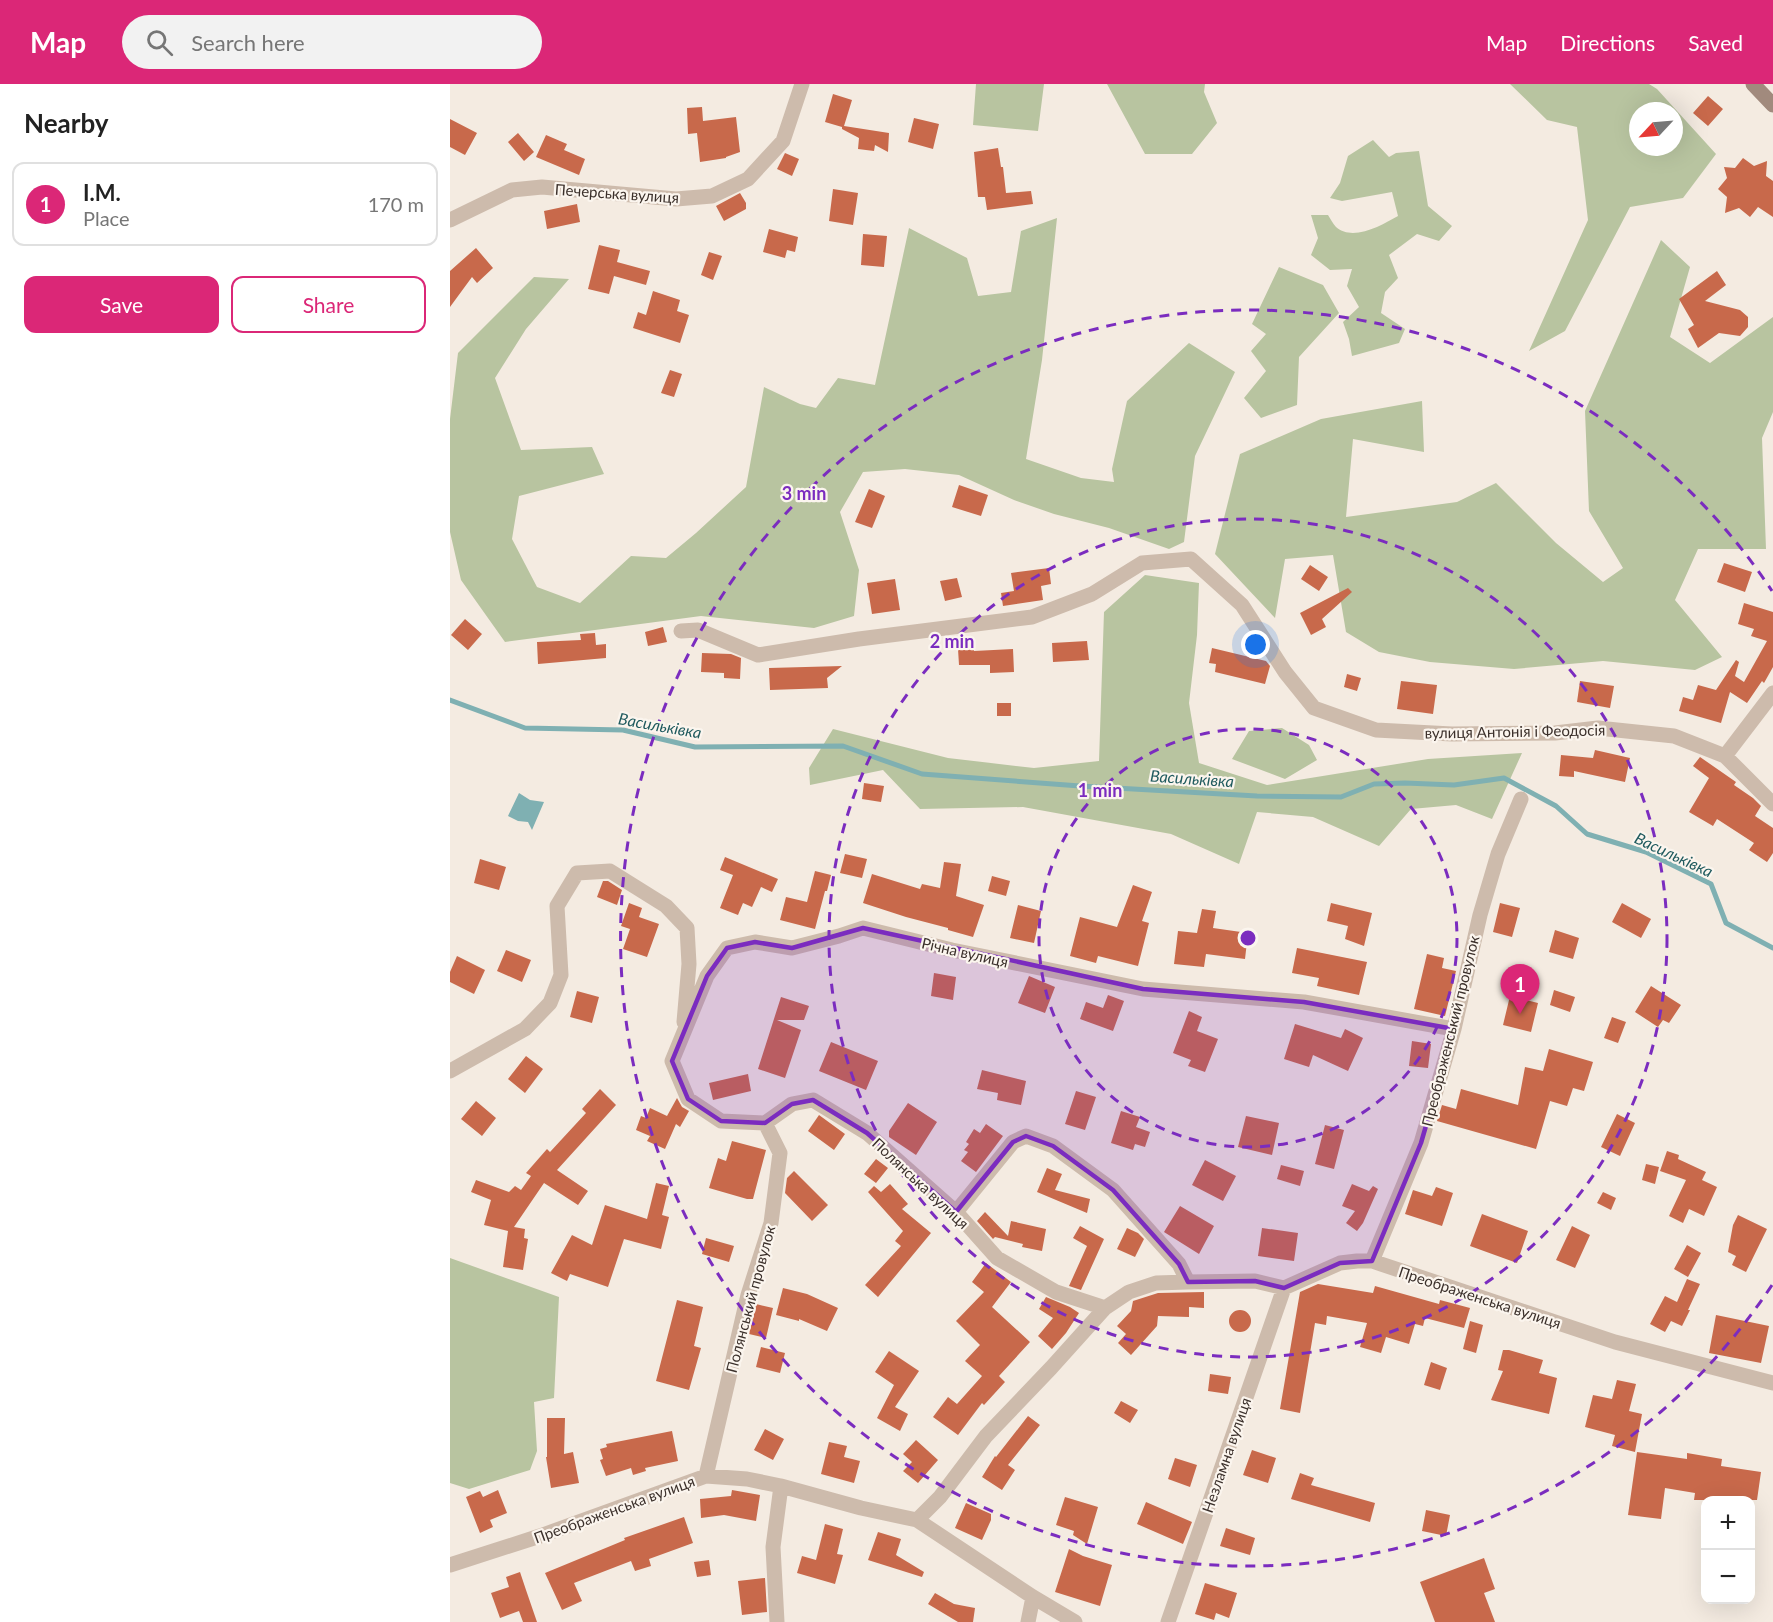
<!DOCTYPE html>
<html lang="en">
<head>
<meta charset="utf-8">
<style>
  :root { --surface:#fff; --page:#f2f2f2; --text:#222; --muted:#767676; --line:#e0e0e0; --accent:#db2777 }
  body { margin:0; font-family:Lato,sans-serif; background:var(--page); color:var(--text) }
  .controls { position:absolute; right:18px; bottom:18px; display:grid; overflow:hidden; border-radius:12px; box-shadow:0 6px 24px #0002 }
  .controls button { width:54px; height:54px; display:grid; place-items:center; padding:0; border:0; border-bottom:2px solid var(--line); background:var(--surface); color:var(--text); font:30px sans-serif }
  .compass { position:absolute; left:1179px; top:18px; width:54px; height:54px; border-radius:50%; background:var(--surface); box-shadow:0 6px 24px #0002; rotate:244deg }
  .you { position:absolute; left:806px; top:561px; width:21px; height:21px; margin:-15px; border:4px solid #fff; border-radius:50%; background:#1a73e8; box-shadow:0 0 0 9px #1a73e833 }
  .badge { display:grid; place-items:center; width:39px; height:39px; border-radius:50%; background:var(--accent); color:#fff; font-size:20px; font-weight:700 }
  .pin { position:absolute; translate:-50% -50px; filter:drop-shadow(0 2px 3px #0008) }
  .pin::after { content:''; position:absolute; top:32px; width:21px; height:18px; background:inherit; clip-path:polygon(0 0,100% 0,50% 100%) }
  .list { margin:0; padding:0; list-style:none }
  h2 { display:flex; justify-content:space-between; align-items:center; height:78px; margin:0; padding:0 24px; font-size:26px }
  h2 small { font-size:20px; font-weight:400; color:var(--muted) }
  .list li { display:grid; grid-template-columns:39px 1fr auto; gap:18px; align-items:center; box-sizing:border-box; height:84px; margin:0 12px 12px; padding:0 12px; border:2px solid var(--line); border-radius:12px }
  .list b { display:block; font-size:22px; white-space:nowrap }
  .list p { margin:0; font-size:20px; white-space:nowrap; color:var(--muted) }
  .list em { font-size:20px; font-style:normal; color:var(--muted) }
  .actions { display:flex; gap:12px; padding:18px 24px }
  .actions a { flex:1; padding:14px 0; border:2px solid var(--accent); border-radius:12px; text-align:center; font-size:21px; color:var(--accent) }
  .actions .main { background:var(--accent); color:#fff }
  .icon { flex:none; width:33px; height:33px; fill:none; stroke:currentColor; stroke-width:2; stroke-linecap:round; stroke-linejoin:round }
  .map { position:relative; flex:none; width:1323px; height:1538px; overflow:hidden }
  header { display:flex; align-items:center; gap:36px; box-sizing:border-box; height:84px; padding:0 30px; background:var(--accent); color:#fff }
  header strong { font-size:28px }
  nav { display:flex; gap:33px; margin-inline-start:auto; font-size:21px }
  .search { width:420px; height:54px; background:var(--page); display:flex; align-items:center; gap:15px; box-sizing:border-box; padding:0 21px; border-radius:33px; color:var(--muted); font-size:22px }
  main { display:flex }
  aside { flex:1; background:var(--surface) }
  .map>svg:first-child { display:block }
  .green { fill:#b8c4a0; fill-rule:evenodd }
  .water { fill:#7fb0b2 }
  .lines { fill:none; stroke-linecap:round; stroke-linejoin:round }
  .stream { stroke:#7fb0b2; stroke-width:5 }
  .building { fill:#c8694b }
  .street { stroke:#cdbbac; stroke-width:15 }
  .secondary { stroke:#a18a7d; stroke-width:15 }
  .marked { fill:#7b2cbf; fill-opacity:0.2; stroke:#7b2cbf; stroke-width:4.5; stroke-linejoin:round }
  .ring { fill:none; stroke:#7b2cbf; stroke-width:3; stroke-dasharray:10 8 }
  .labels { text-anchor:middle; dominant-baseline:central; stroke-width:4.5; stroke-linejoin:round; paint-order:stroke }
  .street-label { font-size:15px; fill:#3b302b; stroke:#fbf5ee }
  .water-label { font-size:16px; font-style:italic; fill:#1f5a5e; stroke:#fbf5ee }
  .centre { fill:#7b2cbf; stroke:#fbf5ee; stroke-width:3 }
  .ring-label { font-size:18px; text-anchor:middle; font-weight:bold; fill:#7b2cbf; stroke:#fbf5ee; stroke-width:4.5; stroke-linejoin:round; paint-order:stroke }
</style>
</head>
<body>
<header>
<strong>Map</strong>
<div class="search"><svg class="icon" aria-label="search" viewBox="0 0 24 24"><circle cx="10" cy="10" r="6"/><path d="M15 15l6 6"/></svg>Search here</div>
<nav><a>Map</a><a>Directions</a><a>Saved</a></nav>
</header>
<main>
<aside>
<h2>Nearby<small></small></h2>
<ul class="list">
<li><span class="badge">1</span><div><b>І.М.</b><p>Place</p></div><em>170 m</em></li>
</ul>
<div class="actions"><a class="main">Save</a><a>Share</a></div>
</aside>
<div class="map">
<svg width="1323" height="1538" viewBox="0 0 1323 1538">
  <rect width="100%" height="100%" fill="#f4ebe1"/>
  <!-- green -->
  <path class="green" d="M526 0H594L588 47 523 41Z
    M657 0H755L754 8 767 39 742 70H695Z
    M1060 0H1199L1207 5 1266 70 1233 114 1180 123 1115 247 1079 267 1138 136 1127 43 1097 36ZM1188 27H1224V63H1188Z
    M923 56 939 73 946 69 969 67 978 122 1002 142 989 157 967 150 939 171 948 194 935 208 931 229 955 245 949 259 902 272 899 255 893 238 909 223 897 202 902 185 880 186 861 171 868 154 861 131H878C880 134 883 140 886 143 903 158 932 141 948 132L942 108 892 117 880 114 890 99 898 72Z
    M607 134 592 276 576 375 631 394 664 398 662 385 677 317 739 259 785 288 745 372 734 458 719 465 659 444 604 430 564 416 509 391 455 385 413 388 390 428 409 486 404 532 364 544 251 532 55 558 11 496 0 448V335L8 269 84 193 119 195 76 245 45 294 71 366 142 363 154 390 69 412 62 455 87 503 130 519 181 472 216 474 246 449 296 403 314 303 350 320 366 324 388 294 425 301 459 144 517 174 528 212 561 208 571 147Z
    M1211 156 1240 183 1220 253 1260 279 1323 233V328L1312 354 1316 465H1248L1225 516 1272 573 1245 586 1153 577 1064 585 980 578 929 568 896 548 883 471 835 475 825 534 765 470 790 370 871 335 972 317 974 368 903 355 896 433 1007 418 1046 399 1106 459 1153 498 1173 484 1139 427 1135 327Z
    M829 183 873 201 889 229 849 273 847 321 811 334 794 314 816 287 801 267 816 250 802 240Z
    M695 491 749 499 747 551 739 619 749 679 817 701 978 675 1072 669 1042 735 1006 721 961 725 929 762 863 733 807 728 789 780 721 750 573 723 470 725 433 686 360 701 359 684 383 645 498 674 584 684 649 677 654 528Z
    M832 644 859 661 867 676 835 695 782 675 799 647Z
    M0 1174 109 1213 104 1314 84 1318 87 1367 80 1386 19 1405 0 1399Z"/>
  <!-- water -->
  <path class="water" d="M69 709 80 716 94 718 82 746 78 738 68 737 58 732Z"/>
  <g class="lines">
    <!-- stream -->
    <path class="stream" d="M0 616 75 644 173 646 245 663 393 662 472 690 630 702 807 712 891 713 924 700 955 699 1004 701 1054 694 1106 722 1137 750 1196 768 1261 800 1276 839 1323 864"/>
  </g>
  <!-- building -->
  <path class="building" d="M383 10 402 16 394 42 439 49 438 68 425 61 424 67 408 65 409 54 392 45V43L375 38Z
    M1258 12 1273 25 1258 42 1243 29Z
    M252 23 253 37 286 33 290 68 276 73V74L250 78 247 49 238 50 237 24Z
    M464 34 489 40 483 65 458 58Z
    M0 35 27 49 15 71 0 63Z
    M68 49 84 68 74 77 58 58Z
    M96 51 117 60 114 66 135 75 129 91 86 73Z
    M548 64 551 83H553L556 109 581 107 583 120 537 126 535 113H528L524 68Z
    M335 69 349 75 342 92 327 85Z
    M1293 74 1304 82 1317 77 1316 92 1323 97V133L1308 123 1300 133 1289 124 1275 129 1277 113 1268 105 1277 94 1274 83 1285 84Z
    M383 105 408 109 403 141 379 137Z
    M290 109 296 119V125L274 137 266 122Z
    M127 120 130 138 97 145 94 127Z
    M319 145 348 153 345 168 337 166 335 174 313 168Z
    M413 150 437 152 434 183 411 181Z
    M149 161 170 166 167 178 200 187 196 201 164 192 159 210 138 205Z
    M26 164 43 184 27 199 22 193 0 223V187Z
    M259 168 272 172 263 196 251 191Z
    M1267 187 1276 201 1255 217 1290 226 1298 233V243L1290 252 1269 249 1248 264 1238 245 1244 241 1229 215Z
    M203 207 230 216 227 227 239 231 230 259 183 244 188 228 196 231Z
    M220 286 232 290 224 313 211 309Z
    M509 401 538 411 531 432 502 423Z
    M419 405 435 412 422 444 405 438Z
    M1274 479 1302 488 1295 508 1267 498Z
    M860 481 878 493 869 507 851 495Z
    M599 484 601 500 591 502 593 516 553 522 551 509 564 507 561 489Z
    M507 494 512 513 495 517 490 497Z
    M445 495 450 526 422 530 417 499Z
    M898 504 902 508 872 535 876 543 861 551 850 529Z
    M1294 519 1323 528V583L1314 599 1312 597 1297 619 1280 608 1271 639 1229 627 1233 613 1243 616 1248 601 1266 606 1286 576 1289 578 1285 592 1294 598 1317 557 1301 552 1304 545 1288 540Z
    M15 535 32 550 18 566 1 551Z
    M213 543 217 558 198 562 195 548Z
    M145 549 146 561 156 560V574L88 580 87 558 131 556 130 550Z
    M637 557 639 576 603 578 602 559Z
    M762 564 816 577 820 582 815 600 765 588 766 580 759 579Z
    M508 565H524V567L563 565 564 588 540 589V581H509Z
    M252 569 281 570 291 574 290 595 274 594V589L251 588Z
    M392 582 377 594 378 604 320 606 319 584Z
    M897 590 911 594 907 607 894 603Z
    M951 597 987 601 983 630 947 625Z
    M1130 597 1164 602 1160 624 1127 618Z
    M547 619H561V632H547Z
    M1145 666 1180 674 1175 698 1124 687V693L1109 692 1111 671 1143 674Z
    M1250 673 1286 698 1284 701 1303 714 1311 722 1305 732 1323 744V769L1317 778 1299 766 1304 759 1267 735 1263 742 1239 728 1259 694 1243 682Z
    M414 699 434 702 431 718 412 715Z
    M395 770 417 775 412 794 390 789Z
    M275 773 328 795 322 808 311 803 302 823 293 819 288 831 270 824 283 791 270 786Z
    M30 775 56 783 49 806 24 799Z
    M494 778 511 780 506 812 534 821 523 853 498 846V844L456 833 413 819 422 790 470 805 472 800 490 804Z
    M365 787 381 791 377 807H375L365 845 330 836 336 813 357 818Z
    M542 792 560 797 556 812 538 807Z
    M153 797H158L172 806 167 821 147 813Z
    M683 801 702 808 692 837 699 839 688 882 648 872 646 879 620 872 630 833 667 843Z
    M179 819 192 824 189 833 209 840 197 873 173 865 180 845 171 842Z
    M881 819 922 829 914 862 895 855 898 842 877 837Z
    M1050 819 1070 824 1062 853 1043 848Z
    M1172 819 1201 835 1191 854 1162 838Z
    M568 821 591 827 584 859 560 854Z
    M752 825 766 827 763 844 798 849 795 875 756 870 754 883 724 880 728 847 747 849Z
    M1105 846 1129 854 1123 875 1099 868Z
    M847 864 917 878 909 911 867 902 869 894 842 889Z
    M56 866 81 876 72 898 47 887Z
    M977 870 994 874 992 884 1006 887 995 932 964 925Z
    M7 872 35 886 24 910 0 898V888Z
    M484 889 506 893 503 916 481 912Z
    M579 892 605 903 595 929 568 919Z
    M1201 902 1231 921 1219 939 1213 936 1208 943 1185 928Z
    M1104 906 1125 913 1120 928 1100 921Z
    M127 907 149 913 142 939 120 933Z
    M658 911 674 917 663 947 630 935 636 918 653 924Z
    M1060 912 1088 919 1081 948 1053 941Z
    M331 913 359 922 354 936H327L351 946 335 994 308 985Z
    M739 927 752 933 747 947 768 955 755 988 738 982 741 976 723 969Z
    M1162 933 1176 938 1168 959 1154 954Z
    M845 940 891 954 895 945 913 954 898 987 863 971 859 983 834 975Z
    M962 957 981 960 978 984 959 982Z
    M381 958 428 977 416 1006 369 987Z
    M1099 965 1143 978 1134 1007 1123 1004 1117 1022 1100 1017 1086 1065 987 1037 992 1021 1006 1025 1011 1005 1068 1021 1075 983 1093 987Z
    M76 972 93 985 75 1009 58 995Z
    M532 986 576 997 571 1021 547 1016 548 1009 527 1005Z
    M298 990 301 1007 263 1016 259 999Z
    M150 1005 166 1021 107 1086 138 1107 128 1121 94 1099 64 1143 75 1145 74 1154 78 1155 73 1186 53 1183 58 1147 34 1141 41 1116 21 1108 26 1096 59 1108 65 1102 71 1106 81 1092 76 1089 97 1065 100 1068 136 1029 132 1025Z
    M626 1007 646 1013 635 1046 615 1040Z
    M227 1014 232 1023 239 1027 230 1043 226 1040 215 1065 197 1057 200 1052 186 1046 191 1032 196 1034 200 1024 217 1032Z
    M26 1017 46 1034 32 1052 11 1035Z
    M458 1019 487 1038 466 1071 439 1053V1047Z
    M671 1027 690 1033 686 1043 700 1048 695 1063 685 1060 683 1066 661 1059Z
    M1167 1030 1185 1039 1170 1072 1151 1063Z
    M369 1031 395 1050 384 1066 358 1047Z
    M796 1032 829 1039 822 1071 788 1063Z
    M536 1040 553 1052 526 1088 511 1077 518 1068 514 1066 519 1060 516 1058 524 1045 530 1049Z
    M875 1041 894 1046 884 1085 865 1080Z
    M282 1057 316 1066 303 1115H297L259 1104 268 1074 276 1077Z
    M1217 1067 1229 1071 1228 1075 1256 1088 1252 1096 1267 1103 1254 1132 1239 1125 1233 1139 1219 1132 1236 1096 1210 1087Z
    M426 1075 438 1084 426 1099 414 1090Z
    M755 1076 786 1092 773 1117 742 1101Z
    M1196 1080 1209 1083 1205 1100 1192 1096Z
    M831 1081 854 1087 850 1102 827 1095Z
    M597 1084 612 1090 605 1106 640 1115 637 1129 587 1108Z
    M344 1087 378 1121 362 1137 335 1109 337 1094Z
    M206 1099 219 1102 212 1131 219 1133 211 1165 174 1155 158 1203 120 1190 117 1197 101 1189 122 1151 142 1161 155 1121 197 1135Z
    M440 1100 458 1120 452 1125 481 1149 428 1213 415 1201 451 1162 445 1157 453 1147 418 1108 424 1102 431 1108Z
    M902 1100 919 1107 923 1102 928 1105 913 1139 907 1147 896 1139 905 1127 892 1122Z
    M986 1103 1003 1109 992 1142 955 1130 963 1106 982 1112Z
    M1153 1108 1166 1114 1161 1126 1147 1119Z
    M730 1122 764 1142 749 1170 714 1148Z
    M535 1128 558 1152 561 1137 596 1145 592 1167 572 1163 573 1160 545 1153 543 1155 527 1137Z
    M1032 1130 1078 1147 1067 1179 1020 1162Z
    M1288 1131 1317 1145 1296 1188 1282 1181 1286 1172 1278 1168 1283 1141Z
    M630 1142 654 1155 631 1206 619 1202 637 1162 623 1154Z
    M1122 1142 1140 1151 1125 1184 1106 1176Z
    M677 1144 688 1149 694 1155 685 1173 667 1165Z
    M812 1144 848 1149 844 1177 808 1172Z
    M256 1154 284 1162 279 1178 252 1170Z
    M1237 1161 1251 1169 1238 1193 1224 1185Z
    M536 1179 561 1198 542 1223 580 1258 549 1292 555 1298 534 1321 532 1319 508 1351 483 1333 498 1313 507 1320 532 1292 515 1277 530 1261 506 1237 534 1208 522 1198Z
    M1237 1195 1250 1200 1238 1226H1240L1232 1242 1221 1237 1215 1248 1200 1240 1215 1212 1227 1218Z
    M868 1200 923 1209 925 1202 989 1220 990 1216 1020 1224 1014 1244 975 1234 973 1242 965 1240 959 1260 936 1253 931 1269 910 1263 917 1239 877 1232 876 1241 865 1239 850 1329 830 1325 850 1208Z
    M333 1204 357 1210 388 1224 377 1247 349 1235V1237L326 1231Z
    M754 1208V1224L739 1223V1233L708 1232 707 1242 681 1271 668 1259 676 1250 667 1242 681 1227 683 1217 708 1209Z
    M596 1213 620 1223 629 1229 616 1249 602 1265 588 1252 603 1234 589 1225Z
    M227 1216 253 1223 244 1262 251 1264 239 1306 206 1297Z
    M306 1220 323 1224 316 1254 299 1250Z
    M779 1237a11 11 0 1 1 22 0a11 11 0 1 1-22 0Z
    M1266 1231 1319 1242 1311 1279 1259 1269Z
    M1020 1237 1033 1241 1026 1269 1013 1265Z
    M311 1263 335 1269 330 1289 306 1283Z
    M1053 1266H1059L1093 1276 1089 1289 1107 1294 1099 1330 1041 1316 1053 1287 1048 1286Z
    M439 1267 469 1287 445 1323 458 1330 450 1347 427 1334 444 1301 425 1288Z
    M981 1278 997 1284 990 1306 974 1301Z
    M760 1290 781 1293 778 1310 758 1307Z
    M1167 1296 1186 1300 1179 1327 1192 1330 1185 1368 1162 1362 1165 1351 1135 1343 1143 1311 1162 1315Z
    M671 1317 688 1326 680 1339 664 1329Z
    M578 1332 590 1341 558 1381 565 1386 552 1406 532 1393 545 1372 546 1373Z
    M97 1334H115L114 1370 123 1368 129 1399 101 1404 96 1373H97Z
    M315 1345 334 1355 323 1376 304 1366Z
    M222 1347 228 1377 195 1384 196 1387 183 1391 181 1384 156 1392 150 1376 153 1375 150 1365 157 1363 156 1360Z
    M466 1356 488 1376 468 1399 453 1387 462 1378 453 1370Z
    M379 1358 397 1362 394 1373 410 1377 404 1399 371 1390Z
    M802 1366 826 1374 818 1399 793 1391Z
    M1187 1368 1237 1375V1369L1272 1375 1271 1382 1311 1388 1307 1416H1244L1245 1409 1215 1404 1211 1435 1178 1431Z
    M725 1374 747 1381 740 1403 718 1395Z
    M850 1389 864 1394 861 1401 925 1419 920 1438 841 1415Z
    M48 1406 57 1429 40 1436 43 1443 30 1449 16 1413 30 1407 33 1413Z
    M282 1406 310 1411 306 1437 274 1431 251 1434 250 1415 281 1412Z
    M615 1413 648 1423 637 1460 623 1451 624 1447 606 1441Z
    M696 1418 742 1438 733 1460 687 1440Z
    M516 1419 541 1430V1436L532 1456 505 1444Z
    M976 1426 1000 1431 996 1452 972 1447Z
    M234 1433 243 1459 199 1475 201 1482 185 1487 181 1477 124 1499 132 1517 112 1526 95 1489 175 1456 174 1454Z
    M375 1440 393 1445 387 1470 393 1471 385 1500 347 1489 352 1472 366 1476Z
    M776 1444 805 1454 800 1471 770 1462Z
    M428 1448 451 1455 446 1471 474 1488 472 1493 418 1476Z
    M619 1465 633 1472 662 1481 650 1522 605 1508Z
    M1034 1474 1045 1505 1034 1509 1045 1538H985L970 1498Z
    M259 1476 261 1491 247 1493 244 1478Z
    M70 1488 76 1506 87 1538H73L69 1527 50 1534 41 1509 59 1503 56 1493Z
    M315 1494 317 1528 292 1531 288 1497Z
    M755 1499 787 1509 779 1534 766 1529 764 1536 745 1530Z
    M485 1509 504 1520 525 1524 523 1538H508L478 1520Z"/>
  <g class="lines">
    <!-- street -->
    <path class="street" d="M0 136 62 106 92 103 226 115 262 112 298 95 333 57 352 0
      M231 547 248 546 308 571 409 555 582 533 642 510 692 479 741 475 792 521 835 588 864 624 926 646 1002 650 1105 649 1148 644 1224 652 1275 672 1323 720
      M1275 672 1323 609
      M0 987 75 945 100 919 111 891 107 822 127 789 160 787 216 822 237 844 239 880 234 938
      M315 1039 271 1037 238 1015 222 977 257 892 277 864 305 858 342 864 389 852 413 844 502 866 693 905 854 918 1004 945
      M315 1039 342 1020 363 1016 417 1049 506 1128 547 1174 606 1208 655 1224
      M506 1128 563 1058 576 1052 603 1062 663 1106 729 1180 738 1198
      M922 1177 971 1059 1004 945 1030 831 1048 770 1071 715
      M256 1392 298 1211 321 1139 330 1069 315 1039
      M467 1436 583 1513 625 1538
      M0 1481 90 1452 256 1392 297 1395 331 1402 411 1424 467 1436 490 1413 536 1352 601 1284 655 1224 679 1208 706 1199 738 1198 805 1197 834 1204 890 1179 907 1177H922L1165 1258 1323 1299
      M327 1538 323 1463 331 1402
      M578 1538 583 1513
      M718 1538 834 1204"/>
    <!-- secondary -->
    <path class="secondary" d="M1303 0 1323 21"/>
  </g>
  <!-- marked area -->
  <path class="marked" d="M413 844 693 905 854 918 1004 945 971 1059 922 1177 890 1179 834 1204 805 1197 738 1198 729 1180 663 1106 603 1062 576 1052 563 1058 506 1128 417 1049 363 1016 342 1020 315 1039 271 1037 238 1015 222 977 257 892 277 864 305 858 342 864Z"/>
  <!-- distance rings -->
  <g class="ring">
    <circle cx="798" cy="854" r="209"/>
    <circle cx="798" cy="854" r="419"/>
    <path d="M1322 1201A628 628 0 1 1 1322 507"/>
  </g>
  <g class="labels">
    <!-- street labels -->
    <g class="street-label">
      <text transform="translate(167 109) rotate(4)">Печерська вулиця</text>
      <text transform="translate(1065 647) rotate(-1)">вулиця Антонія і Феодосія</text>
      <text transform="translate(515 868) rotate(13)">Річна вулиця</text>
      <text transform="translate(1000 947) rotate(-76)">Преображенський провулок</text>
      <text transform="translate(471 1099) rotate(43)">Полянська вулиця</text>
      <text transform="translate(1030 1213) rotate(18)">Преображенська вулиця</text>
      <text transform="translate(300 1215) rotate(-75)">Полянський провулок</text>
      <text transform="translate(776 1371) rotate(-71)">Незламна вулиця</text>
      <text transform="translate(164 1425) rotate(-20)">Преображенська вулиця</text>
    </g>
    <!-- water labels -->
    <g class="water-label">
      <text transform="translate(210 641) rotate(10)">Васильківка</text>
      <text transform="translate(742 694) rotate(4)">Васильківка</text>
      <text transform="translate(1224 770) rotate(25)">Васильківка</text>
    </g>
  </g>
  <circle cx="798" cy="854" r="9" class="centre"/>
  <g class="ring-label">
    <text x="354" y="416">3 min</text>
    <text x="502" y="564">2 min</text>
    <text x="650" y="713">1 min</text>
  </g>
</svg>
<div class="controls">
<button>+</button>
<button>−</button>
</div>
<svg class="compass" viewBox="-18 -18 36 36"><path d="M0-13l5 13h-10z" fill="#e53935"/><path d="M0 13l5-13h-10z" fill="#767676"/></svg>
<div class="you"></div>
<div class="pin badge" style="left:1070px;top:930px">1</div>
</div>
</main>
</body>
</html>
